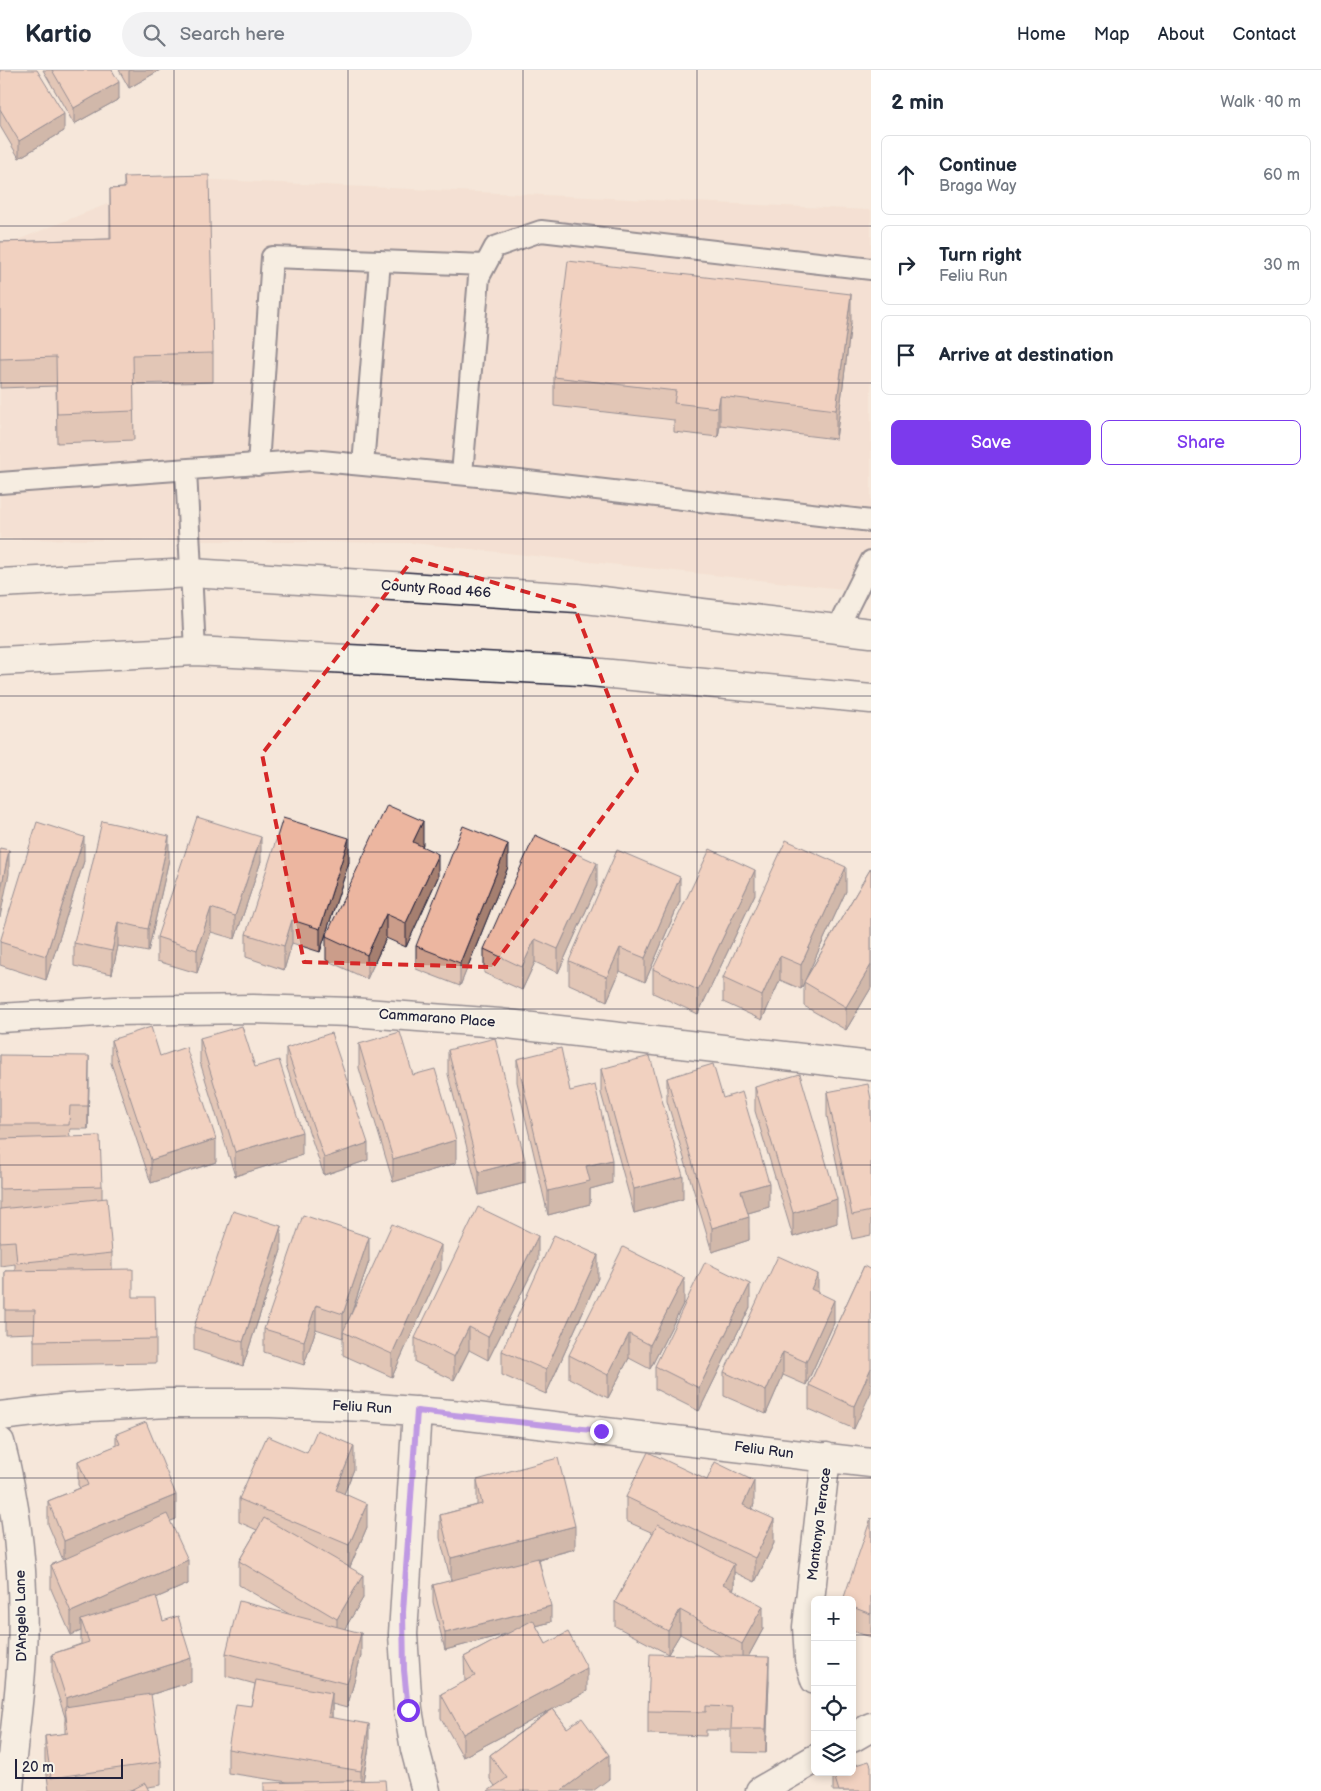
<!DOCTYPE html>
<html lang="en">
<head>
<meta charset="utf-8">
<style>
  :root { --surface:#fff; --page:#f2f2f3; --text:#1f2937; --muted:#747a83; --line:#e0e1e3; --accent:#7c3aed }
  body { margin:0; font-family:"Balsamiq Sans",sans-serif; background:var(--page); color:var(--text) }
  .controls { position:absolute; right:15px; bottom:15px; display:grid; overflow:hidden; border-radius:8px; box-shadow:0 2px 8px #0003 }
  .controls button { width:45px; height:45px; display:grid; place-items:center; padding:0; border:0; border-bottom:1px solid var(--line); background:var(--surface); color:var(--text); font:25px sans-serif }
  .scale { position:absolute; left:15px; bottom:12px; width:108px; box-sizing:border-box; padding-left:5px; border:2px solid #22223b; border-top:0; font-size:14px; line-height:18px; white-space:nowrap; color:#22223b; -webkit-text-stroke:4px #f7f3e8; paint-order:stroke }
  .stop { position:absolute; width:15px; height:15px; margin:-11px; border:4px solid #7c3aed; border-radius:50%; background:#fff }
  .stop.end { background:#7c3aed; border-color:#fff; box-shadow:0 1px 5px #0008 }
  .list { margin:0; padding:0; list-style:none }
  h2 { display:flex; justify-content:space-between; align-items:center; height:65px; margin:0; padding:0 20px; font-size:21px }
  h2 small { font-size:16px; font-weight:400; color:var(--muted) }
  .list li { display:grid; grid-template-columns:32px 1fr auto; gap:15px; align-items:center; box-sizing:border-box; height:80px; margin:0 10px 10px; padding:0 10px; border:1px solid var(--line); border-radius:8px }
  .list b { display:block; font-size:19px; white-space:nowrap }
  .list p { margin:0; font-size:16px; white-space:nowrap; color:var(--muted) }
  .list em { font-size:16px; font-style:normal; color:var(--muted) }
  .actions { display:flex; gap:10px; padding:15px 20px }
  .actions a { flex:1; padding:11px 0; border:1px solid var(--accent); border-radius:8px; text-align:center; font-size:18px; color:var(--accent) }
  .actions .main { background:var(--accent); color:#fff }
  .icon { flex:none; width:28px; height:28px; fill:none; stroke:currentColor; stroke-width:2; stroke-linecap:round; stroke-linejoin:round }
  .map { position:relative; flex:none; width:871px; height:1721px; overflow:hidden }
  header { display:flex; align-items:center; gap:30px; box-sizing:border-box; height:70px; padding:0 25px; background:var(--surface); border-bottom:1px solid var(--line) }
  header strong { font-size:24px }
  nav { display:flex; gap:28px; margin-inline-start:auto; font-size:18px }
  .search { width:350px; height:45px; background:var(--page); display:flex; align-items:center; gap:12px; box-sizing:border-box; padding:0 18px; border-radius:28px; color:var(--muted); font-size:19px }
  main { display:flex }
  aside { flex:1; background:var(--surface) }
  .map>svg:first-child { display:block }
  .built { fill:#f2d8c9 }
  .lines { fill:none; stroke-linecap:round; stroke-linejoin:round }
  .service-casing { stroke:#22223b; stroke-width:24 }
  .minor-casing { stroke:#22223b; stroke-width:31 }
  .secondary-casing { stroke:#22223b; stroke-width:31 }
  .service { stroke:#f7f3e8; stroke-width:20 }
  .minor { stroke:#f7f3e8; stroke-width:28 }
  .secondary { stroke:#f7f3e8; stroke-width:28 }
  .wall { fill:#cb9d8a; stroke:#22223b }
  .shaded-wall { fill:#a57f70; stroke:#22223b }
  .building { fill:#ecb6a0; stroke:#22223b }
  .route { stroke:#7c3aed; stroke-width:6 }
  .marked { fill:none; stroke:#d62828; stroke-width:4; stroke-dasharray:10 6; stroke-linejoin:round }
  .grid { fill:none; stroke:#22223b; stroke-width:1; stroke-opacity:0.55 }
  .labels { text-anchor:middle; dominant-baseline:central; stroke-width:4; stroke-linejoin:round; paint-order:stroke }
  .street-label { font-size:14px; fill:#22223b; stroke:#f7f3e8 }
</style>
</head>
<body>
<header>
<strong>Kartio</strong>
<div class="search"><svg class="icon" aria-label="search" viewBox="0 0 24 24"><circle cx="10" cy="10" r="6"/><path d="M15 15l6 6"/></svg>Search here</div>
<nav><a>Home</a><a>Map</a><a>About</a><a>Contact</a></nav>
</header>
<main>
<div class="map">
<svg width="871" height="1721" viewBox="0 0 871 1721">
  <rect width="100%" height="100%" fill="#f5e7da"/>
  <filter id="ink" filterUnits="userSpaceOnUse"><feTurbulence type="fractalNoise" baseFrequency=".02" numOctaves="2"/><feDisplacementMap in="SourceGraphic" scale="10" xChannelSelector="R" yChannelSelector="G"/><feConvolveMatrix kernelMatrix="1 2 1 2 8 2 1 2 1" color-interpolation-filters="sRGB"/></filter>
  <g filter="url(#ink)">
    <!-- built -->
    <path class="built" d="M172 108 871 140V522L413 473 0 469V177Z"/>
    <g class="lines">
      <defs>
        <path id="service" d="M258 395 272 187 485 195
          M363 395 380 191
          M186 400 195 581
          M462 404 479 207 495 177 541 161 871 199
          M0 413 311 390 519 410 871 451
          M837 559 871 491"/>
        <path id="minor" d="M0 948 114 941 253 939 351 942 499 953 871 996
          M417 1341 403 1564 408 1640 415 1679 426 1721
          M0 1346 69 1338 169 1333H270L364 1337 451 1344 871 1393
          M0 1372C18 1440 25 1513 22 1584 20 1630 12 1675 9 1721
          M815 1610 809 1589 807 1557 826 1387
          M852 1668 871 1657
          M760 1721 815 1689"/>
        <path id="secondary" d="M0 513 192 503 577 528 871 563
          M0 591 195 581 580 601 871 629"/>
      </defs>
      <!-- service casing -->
      <use href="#service" class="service-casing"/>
      <!-- minor casing -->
      <use href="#minor" class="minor-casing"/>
      <!-- secondary casing -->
      <use href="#secondary" class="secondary-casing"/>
      <!-- service -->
      <use href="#service" class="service"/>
      <!-- minor -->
      <use href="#minor" class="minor"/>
      <!-- secondary -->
      <use href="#secondary" class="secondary"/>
    </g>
    <!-- wall -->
    <path class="wall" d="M0 0 64 61 19 88 0 56Z
      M43 0H112L119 29 74 54Z
      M119 0H160L129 18Z
      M124 107 213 283V312L133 314 134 370 57 373 56 316 0 318V172L110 169V119L124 118Z
      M851 253 836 369 720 355 718 367 674 362V350L554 336V307Z
      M423 774 422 776 438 807 406 877 386 868 367 909 326 890V866Z
      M169 789 148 882 118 876 112 904 74 896V873Z
      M84 791 46 910 0 895V871Z
      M261 791 235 869 211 862 197 903 157 891V867Z
      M349 792 320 882 292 873 284 900 246 887V864Z
      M508 797 460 916 416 899V876Z
      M871 798V918L846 960 804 936V913L801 919 780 910 762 950 723 932V908L846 821 805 910Z
      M597 816 558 903 535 892 522 920 484 903V879Z
      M755 824 698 944 653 923V899Z
      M680 831 645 912 620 901 607 931 569 914V891Z
      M200 968 255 997 302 1085 235 1106 200 992Z
      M111 970 160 986 216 1092 151 1113 111 993Z
      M359 974 413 1005 456 1093 393 1112 359 998Z
      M286 978 368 1090 324 1105 286 995Z
      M448 980 525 1113 479 1125 448 1004Z
      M0 985 89 1010 88 1059H70L69 1067 102 1116V1129L112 1183V1200L133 1227 156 1269V1293L34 1295V1263L5 1264V1201H15V1194L0 1196Z
      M517 989 570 1021 612 1113 590 1119V1134L548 1145 517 1012Z
      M601 999 683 1129 634 1143 601 1023Z
      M667 1008 723 1028 769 1137 748 1143 749 1170 712 1182 667 1031Z
      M755 1017 837 1153 793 1167 755 1041Z
      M827 1022 871 1029V1165L852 1169 827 1046Z
      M281 1180 243 1296 194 1280V1257Z
      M538 1190 488 1290 469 1280 454 1310 415 1292V1268Z
      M369 1191 350 1248 441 1199 392 1307 343 1285V1266V1268L316 1259 304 1295 264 1282V1259Z
      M864 1196 854 1359 809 1339V1315Z
      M598 1208 546 1324 502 1305V1281Z
      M684 1232 650 1299 629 1288 608 1328 569 1308V1285Z
      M750 1237 699 1341 655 1319V1296Z
      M834 1253 806 1315 783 1305 766 1344 724 1326V1302Z
      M116 1364 176 1449 170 1451 188 1514 156 1528 163 1551 191 1612 150 1625 161 1692V1715L123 1721H49L45 1690V1666L65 1664V1647L52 1607V1584L81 1574V1561L71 1565 51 1519V1495L63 1490 48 1454V1431L80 1418 78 1415V1391L116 1376Z
      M307 1383 354 1399 344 1424 367 1457 350 1497 363 1528 345 1558 361 1586 347 1638 332 1634V1648L369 1677 363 1711 288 1712 228 1703V1679L251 1636 255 1614 226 1606V1583L289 1544 239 1515V1491L257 1460 239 1452V1429Z
      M477 1410 575 1479 539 1489 551 1552 536 1556 546 1574 587 1621 553 1639 567 1658 609 1709 495 1716 490 1709V1685L551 1640 463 1687 441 1648V1624L465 1612 464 1587 509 1563 445 1580 433 1532V1515L451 1511 440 1468V1445L477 1435Z
      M626 1427 754 1434 752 1439 774 1473 755 1512 734 1502V1518L733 1520 763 1559 748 1587 769 1611 766 1683 731 1682V1660H706V1666L648 1664V1641L721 1586 680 1564 668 1584 615 1556V1532L653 1463 626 1451Z
      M871 1448V1567L852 1561V1530Z
      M833 1702 871 1721H833Z"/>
    <!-- shaded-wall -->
    <path class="shaded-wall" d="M131 0H160L129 18V1Z
      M119 12V29L74 54V38Z
      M64 44V61L19 88V71Z
      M851 224V253L836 369V340Z
      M720 326V355L718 367V338Z
      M423 751V774L413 795V772Z
      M169 766V789L148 882V859Z
      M84 767V791L46 910V886Z
      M261 767V791L235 869V846Z
      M349 768V792L320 882V859Z
      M508 774V797L460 916V893Z
      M9 780V804L0 847V824Z
      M438 784V807L406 877V853Z
      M597 793V816L558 903V879Z
      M846 797V821L801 919V895Z
      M755 800V824L698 944V920Z
      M680 807V831L645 912V888Z
      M211 838V862L197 903V880Z
      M386 844V868L367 909V885Z
      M292 850V873L284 900V876Z
      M118 852V876L112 904V881Z
      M535 869V892L522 920V897Z
      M620 878V901L607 931V907Z
      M780 886V910L762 950V926Z
      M871 895V918L846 960V937Z
      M89 986V1010L88 1059V1036Z
      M302 1062V1085L235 1106V1082Z
      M216 1069V1092L151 1113V1090Z
      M456 1070V1093L393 1112V1089Z
      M368 1073V1090L324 1105V1088Z
      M525 1090V1113L479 1125V1102Z
      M612 1090V1113L590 1119V1134L548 1145V1121L586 1096Z
      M683 1106V1129L634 1143V1119Z
      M769 1113V1137L741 1145V1121Z
      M837 1129V1153L793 1167V1143Z
      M749 1147V1170L712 1182V1158Z
      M281 1156V1180L243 1296V1272Z
      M538 1166V1190L488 1290V1267Z
      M369 1167V1191L345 1262H343V1268V1244Z
      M441 1175V1199L392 1307V1284Z
      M598 1185V1208L546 1324V1300Z
      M818 1204V1227L811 1219Z
      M684 1208V1232L650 1299V1275Z
      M750 1214V1237L699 1341V1318Z
      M834 1230V1253L806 1315V1292Z
      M316 1235V1259L304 1295V1271Z
      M469 1257V1280L454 1310V1287Z
      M629 1264V1288L608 1328V1305Z
      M783 1282V1305L766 1344V1321Z
      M871 1298V1322L854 1359V1336Z
      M354 1376V1399L336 1444V1420Z
      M754 1411V1434L743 1458V1435Z
      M176 1425V1449L64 1494V1471Z
      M367 1434V1457L349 1499V1475Z
      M774 1449V1473L755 1512V1488Z
      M575 1456V1479L451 1511V1488Z
      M188 1490V1514L85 1559 81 1550V1561L71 1565V1542Z
      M734 1494V1518L723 1538V1514Z
      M363 1505V1528L337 1572V1549Z
      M551 1536V1552L445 1580V1563Z
      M763 1536V1559L742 1598V1574Z
      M680 1540V1564L668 1584V1561Z
      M361 1563V1586L347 1638V1614Z
      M769 1587V1611L766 1683V1659Z
      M191 1588V1612L66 1651V1628Z
      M587 1598V1621L463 1687V1664Z
      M332 1623V1647L328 1671V1647Z
      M369 1654V1677L361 1721V1701Z
      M609 1685V1709L593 1721H561Z"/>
    <!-- building -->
    <path class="building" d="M0 0H37L64 44 19 71 0 39Z
      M52 0H112L119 12 74 38Z
      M209 105 213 283 133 285 134 341 57 344 56 287 0 289V172L111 169 110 119 125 118 124 107Z
      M568 191 851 224 836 340 720 326 718 338 674 333 676 321 554 307Z
      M387 735 423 751 413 772 438 784 406 853 386 844 367 885 326 866Z
      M197 747 261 767 235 846 211 838 197 880 157 867Z
      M283 748 349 768 320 859 292 850 284 876 246 864Z
      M102 751 169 766 148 859 118 852 112 881 74 873Z
      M37 752 84 767 46 886 0 872Z
      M463 756 508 774 460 893 416 876Z
      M535 765 597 793 558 879 535 869 522 897 484 879Z
      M786 770 846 797 801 895 780 886 762 926 723 908Z
      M0 778 9 780 0 824Z
      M710 779 755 800 698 920 653 899Z
      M617 780 680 807 645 888 620 878 607 907 569 891Z
      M871 798V895L846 937 804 912Z
      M242 956 255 997 279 990 302 1062 235 1082 200 968Z
      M151 957 160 986 186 977 216 1069 151 1090 111 970Z
      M400 962 413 1005 435 999 456 1070 393 1089 359 974Z
      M331 963 368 1073 324 1088 286 978Z
      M495 968 525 1090 479 1102 448 980Z
      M561 978 570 1021 595 1015 612 1090 586 1096 590 1111 548 1121 517 989Z
      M0 985 89 986 88 1036H70L69 1055H0Z
      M650 986 683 1106 634 1119 601 999Z
      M713 994 723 1028 742 1022 769 1113 741 1121 749 1147 712 1158 667 1008Z
      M800 1004 837 1129 793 1143 755 1017Z
      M868 1014 871 1029V1141L852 1145 827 1022Z
      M100 1066 102 1116 0 1119V1069Z
      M107 1128 112 1183 17 1193 15 1171 0 1172V1139Z
      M478 1137 538 1166 488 1267 469 1257 454 1287 415 1268Z
      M233 1141 281 1156 243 1272 194 1257Z
      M303 1145 369 1167 343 1244 316 1235 304 1271 264 1259Z
      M392 1154 441 1175 392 1284 343 1262Z
      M554 1165 598 1185 546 1300 502 1281Z
      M623 1177 684 1208 650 1275 629 1264 608 1305 569 1285Z
      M778 1186 818 1204 811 1219 834 1230 806 1292 783 1282 766 1321 724 1302Z
      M705 1192 750 1214 699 1318 655 1296Z
      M864 1196 871 1200V1298L854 1336 809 1315Z
      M133 1199V1227H155L156 1269 34 1271 35 1240H5V1201Z
      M146 1352 176 1425 64 1471 48 1431 88 1415 78 1391 120 1374 116 1364Z
      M317 1360 354 1376 336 1420 367 1434 349 1475 239 1429 267 1366 307 1383Z
      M648 1382 707 1410 715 1392 754 1411 743 1435 774 1449 755 1488 626 1427Z
      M558 1388 575 1456 451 1488 440 1445 482 1434 477 1410Z
      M167 1444 188 1490 71 1542 51 1495Z
      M264 1448 363 1505 337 1549 239 1491Z
      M871 1448V1544L852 1537V1530H843Z
      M658 1454 734 1494 723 1514 763 1536 742 1574 680 1540 668 1561 615 1532Z
      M538 1488 551 1536 445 1563 433 1515Z
      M156 1526 163 1551 178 1546 191 1588 66 1628 52 1584 89 1572 81 1550Z
      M239 1531 361 1563 347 1614 226 1583Z
      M533 1550 546 1574 568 1562 587 1598 463 1664 441 1624 475 1606 464 1587Z
      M650 1584 769 1587 766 1659H731L732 1637 706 1636V1642L648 1641Z
      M256 1610 332 1623 328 1647 369 1654 361 1701 228 1679 236 1634 251 1636Z
      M151 1624 161 1692 51 1708 45 1666 68 1663 65 1637Z
      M553 1639 567 1658 582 1648 609 1685 561 1721H488L507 1708 490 1685Z
      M869 1691 871 1696V1721H839L833 1702H852V1696Z
      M385 1710 386 1721H264V1713Z
      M145 1713 149 1721H130Z"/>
  </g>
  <g class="lines" filter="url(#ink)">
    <!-- route -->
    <path class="route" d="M408 1640 404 1600 403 1542 417 1341 601 1361"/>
  </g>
  <!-- marked area -->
  <path d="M0 0H871V1721H0ZM413 489 574 536 637 701 492 897 304 892 262 684Z" fill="#f5e7da" fill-opacity=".55" fill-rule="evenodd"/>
  <path class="marked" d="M413 489 574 536 637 701 492 897 304 892 262 684Z"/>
  <!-- grid -->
  <path class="grid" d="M174 0V1721M348 0V1721M523 0V1721M697 0V1721M0 156H871M0 313H871M0 469H871M0 626H871M0 782H871M0 939H871M0 1095H871M0 1252H871M0 1408H871M0 1565H815M852 1565H871"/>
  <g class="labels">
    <!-- street labels -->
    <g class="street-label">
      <text transform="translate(436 519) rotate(4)">County Road 466</text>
      <text transform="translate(437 948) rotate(4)">Cammarano Place</text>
      <text transform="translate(362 1337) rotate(3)">Feliu Run</text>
      <text transform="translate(764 1380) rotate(7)">Feliu Run</text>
      <text transform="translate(819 1454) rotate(-83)">Mantonya Terrace</text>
      <text transform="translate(21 1546) rotate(-91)">D'Angelo Lane</text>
    </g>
  </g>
</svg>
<div class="controls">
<button>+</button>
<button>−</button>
<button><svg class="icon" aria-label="locate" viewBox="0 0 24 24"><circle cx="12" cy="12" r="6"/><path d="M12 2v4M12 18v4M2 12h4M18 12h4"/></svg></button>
<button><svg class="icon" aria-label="layers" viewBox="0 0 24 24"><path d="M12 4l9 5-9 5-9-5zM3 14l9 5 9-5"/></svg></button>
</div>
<div class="scale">20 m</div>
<div class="stop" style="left:408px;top:1640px"></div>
<div class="stop end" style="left:601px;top:1361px"></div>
</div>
<aside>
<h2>2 min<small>Walk · 90 m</small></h2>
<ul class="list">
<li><svg class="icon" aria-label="ahead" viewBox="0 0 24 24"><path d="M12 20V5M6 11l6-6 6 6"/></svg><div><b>Continue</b><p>Braga Way</p></div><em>60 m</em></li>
<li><svg class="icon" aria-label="right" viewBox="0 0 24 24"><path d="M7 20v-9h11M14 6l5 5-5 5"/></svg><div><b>Turn right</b><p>Feliu Run</p></div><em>30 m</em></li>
<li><svg class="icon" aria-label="arrive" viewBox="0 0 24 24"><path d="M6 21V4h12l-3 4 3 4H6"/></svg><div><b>Arrive at destination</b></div></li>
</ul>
<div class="actions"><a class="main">Save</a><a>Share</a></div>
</aside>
</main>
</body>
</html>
